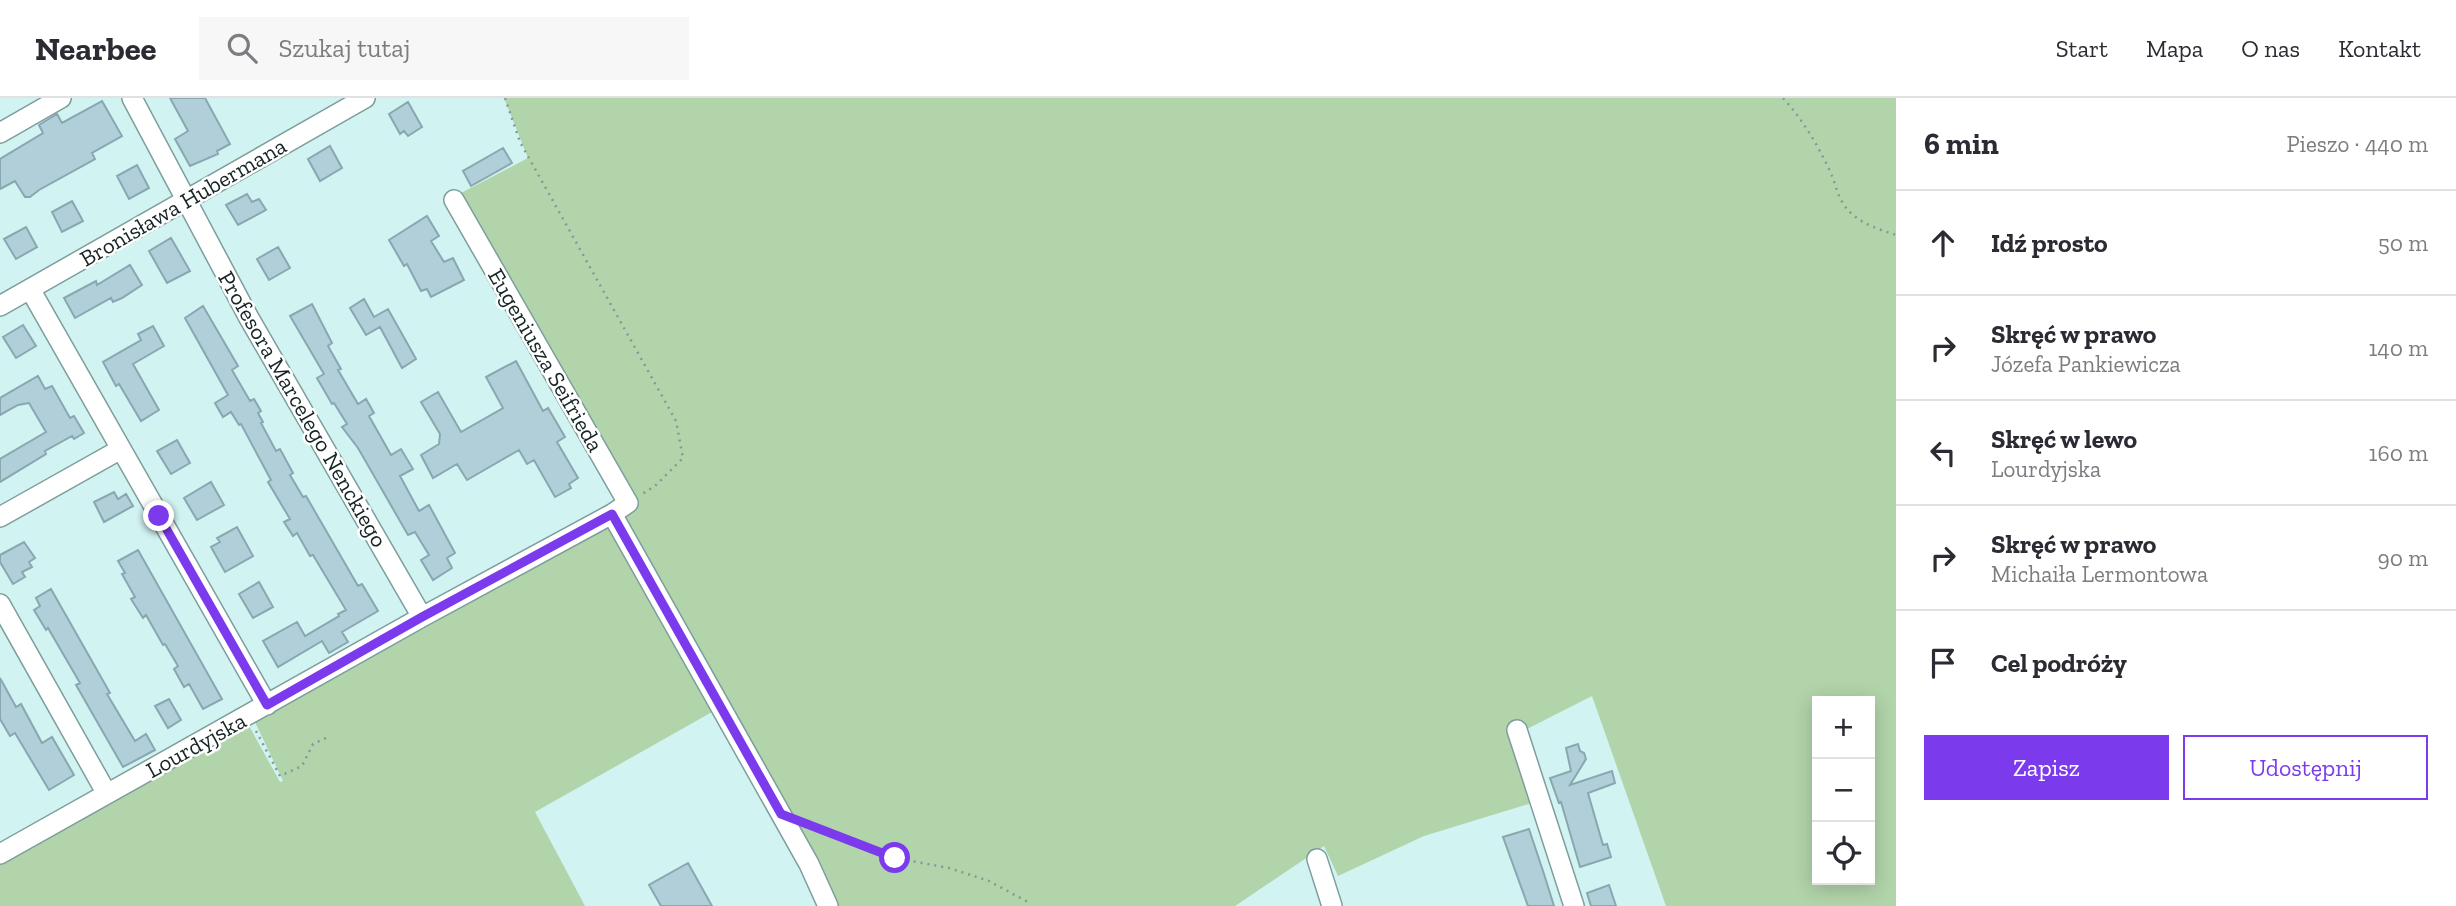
<!DOCTYPE html>
<html lang="pl">
<head>
<meta charset="utf-8">
<style>
  :root { --surface:#fff; --page:#f7f7f7; --text:#2b2b33; --muted:#7c7c81; --line:#e1e1e2; --accent:#7c3aed }
  body { margin:0; font-family:"Zilla Slab",serif; background:var(--page); color:var(--text) }
  .controls { position:absolute; right:21px; bottom:21px; display:grid; overflow:hidden; border-radius:0px; box-shadow:0 4px 18px #0003 }
  .controls button { width:63px; height:63px; display:grid; place-items:center; padding:0; border:0; border-bottom:2px solid var(--line); background:var(--surface); color:var(--text); font:35px sans-serif }
  .stop { position:absolute; width:21px; height:21px; margin:-16px; border:5px solid #7c3aed; border-radius:50%; background:#fff }
  .stop.end { background:#7c3aed; border-color:#fff; box-shadow:0 2px 7px #0008 }
  .list { margin:0; padding:0; list-style:none }
  h2 { display:flex; justify-content:space-between; align-items:center; height:91px; margin:0; padding:0 28px; font-size:30px }
  h2 small { font-size:23px; font-weight:400; color:var(--muted) }
  .list li { display:grid; grid-template-columns:46px 1fr auto; gap:21px; align-items:center; box-sizing:border-box; height:105px; padding:0 28px; border-top:2px solid var(--line) }
  .list b { display:block; font-size:26px; white-space:nowrap }
  .list p { margin:0; font-size:23px; white-space:nowrap; color:var(--muted) }
  .list em { font-size:23px; font-style:normal; color:var(--muted) }
  .actions { display:flex; gap:14px; padding:21px 28px }
  .actions a { flex:1; padding:16px 0; border:2px solid var(--accent); border-radius:0px; text-align:center; font-size:24px; color:var(--accent) }
  .actions .main { background:var(--accent); color:#fff }
  .icon { flex:none; width:38px; height:38px; fill:none; stroke:currentColor; stroke-width:2; stroke-linecap:round; stroke-linejoin:round }
  .map { position:relative; flex:none; width:1896px; height:808px; overflow:hidden }
  header { display:flex; align-items:center; gap:42px; box-sizing:border-box; height:98px; padding:0 35px; background:var(--surface); border-bottom:2px solid var(--line) }
  header strong { font-size:33px }
  nav { display:flex; gap:38px; margin-inline-start:auto; font-size:24px }
  .search { width:490px; height:63px; background:var(--page); display:flex; align-items:center; gap:18px; box-sizing:border-box; padding:0 24px; border-radius:0px; color:var(--muted); font-size:26px }
  main { display:flex }
  aside { flex:1; background:var(--surface) }
  .map>svg:first-child { display:block }
  .green { fill:#b2d4aa; fill-rule:evenodd }
  .building { fill:#b0cfd9; stroke:#89a7b1; stroke-width:2 }
  .lines { fill:none; stroke-linecap:round; stroke-linejoin:round }
  .minor-casing { stroke:#7d9e9c; stroke-width:22 }
  .path { stroke:#819a9a; stroke-width:2.5; stroke-dasharray:2 5; stroke-linecap:butt }
  .minor { stroke:#fff; stroke-width:19 }
  .route { stroke:#7c3aed; stroke-width:9 }
  .labels { text-anchor:middle; dominant-baseline:central; stroke-width:5; stroke-linejoin:round; paint-order:stroke }
  .street-label { font-size:23px; fill:#172424; stroke:#fff }
</style>
</head>
<body>
<header>
<strong>Nearbee</strong>
<div class="search"><svg class="icon" aria-label="search" viewBox="0 0 24 24"><circle cx="10" cy="10" r="6"/><path d="M15 15l6 6"/></svg>Szukaj tutaj</div>
<nav><a>Start</a><a>Mapa</a><a>O nas</a><a>Kontakt</a></nav>
</header>
<main>
<div class="map">
<svg width="1896" height="808" viewBox="0 0 1896 808">
  <rect width="100%" height="100%" fill="#d1f3f2"/>
  <!-- green -->
  <path class="green" d="M504 0H1896V808H1666L1592 598 1509 640 1532 705 1424 738 1338 778 1324 748 1235 808H836L712 614 535 714 585 808H0V766L248 626 280 684 283 683 255 624 631 415 636 410 459 96 528 60ZM1817 603H1870V782H1817Z"/>
  <!-- building -->
  <path class="building" d="M170 0H205L230 46 217 53 218 56 190 68 175 41 188 33Z
    M102 3 122 38 92 55 95 61 39 92 30 99H25L15 83 0 91V61L43 35 39 27 57 16 62 25Z
    M408 4 422 29 408 38 404 33 400 36 389 16Z
    M330 48 342 70 320 83 308 61Z
    M503 50 512 65 471 88 463 73Z
    M137 67 149 90 129 101 117 78Z
    M247 96 252 104 259 101 266 112 238 127 226 107Z
    M72 103 83 123 62 134 52 114Z
    M427 118 439 138 431 143 444 164 453 160 464 182 431 199 427 191 421 193 407 166 404 168 389 142Z
    M26 129 37 149 16 161 4 141Z
    M171 140 190 173 167 185 149 153Z
    M278 149 290 170 269 182 257 161Z
    M130 167 142 187 122 200 113 204 111 200 75 220 64 200 96 183 97 187Z
    M364 201 374 219 388 211 416 261 402 270 380 229 366 237 350 210Z
    M312 206 332 245 328 248 341 271 338 272 358 306 366 301 374 315 369 318 391 357 401 351 413 371 400 378 419 413 429 407 455 455 447 460 452 470 433 482 421 462 429 457 415 434 408 437 358 350 342 329 347 326 334 305 332 306 317 280 324 276 290 218Z
    M203 208 238 268 232 272 250 303 254 301 261 313 258 315 263 324 261 325 276 353 280 351 293 375 290 377 303 399 306 398 358 488 362 486 378 513 342 534 348 544 329 555 322 543 278 569 263 543 297 524 305 538 339 518 338 516 346 512 313 457 310 458 297 435 293 438 284 424 290 421 268 384 271 382 241 326 239 327 231 314 223 319 215 305 228 297 185 220Z
    M23 227 36 248 16 260 3 239Z
    M153 228 164 248 133 266 159 312 141 323 119 286 116 288 103 264 141 242 138 236Z
    M516 263 543 313 548 310 565 339 557 344 578 380 569 386 571 390 555 399 534 362 527 366 519 352 467 382 457 366 433 380 421 357 439 346 440 336 421 304 438 294 461 334 503 310 486 279Z
    M38 278 45 291 52 288 70 320 74 318 84 335 74 341 72 338 45 353 46 356 0 384V361L46 334 29 305 18 307 0 317V300Z
    M177 342 190 365 171 376 157 353Z
    M211 384 224 407 197 422 184 400Z
    M114 394 118 401 126 396 133 408 104 424 94 404Z
    M237 429 253 458 225 474 211 449 220 444 217 440Z
    M24 444 35 460 29 464 32 469 22 474 25 479 13 486 0 464V457Z
    M138 452 222 601 203 611 189 586 184 589 174 571 178 568 165 546 163 547 146 517 143 520 131 501 135 499 122 476 125 475 118 463Z
    M259 484 273 509 253 520 239 496Z
    M51 491 110 595 107 596 135 643 146 636 155 652 123 669 76 587 80 585 48 530 46 532 34 512 40 508 36 500Z
    M0 580 16 609 21 606 42 645 52 639 74 677 49 692 15 635 10 638 0 621Z
    M169 601 181 622 168 630 155 608Z
    M1578 646 1580 653 1584 655 1586 661 1570 687 1612 673 1615 685 1588 695 1603 747 1607 746 1611 759 1580 769 1561 704 1559 705 1550 680 1571 673 1566 650Z
    M1529 731 1544 776 1554 808H1528L1503 739Z
    M688 765 712 808H661L649 787Z
    M1609 787 1616 808H1591L1587 795Z"/>
  <g class="lines">
    <defs>
      <path id="minor" d="M132 0 249 220 422 519
        M0 35 61 0
        M30 191 267 607
        M0 208 365 0
        M612 416 809 766 828 808
        M0 419 121 351
        M0 506 107 696
        M1517 632 1574 808
        M0 756 422 519 612 416 628 405 454 102
        M1317 761 1332 808"/>
    </defs>
    <!-- minor casing -->
    <use href="#minor" class="minor-casing"/>
    <!-- path -->
    <path class="path" d="M505 0 520 44 676 323 683 360 655 388 642 396
      M1783 0C1803 22 1817 46 1830 73 1837 89 1838 104 1852 116 1864 127 1881 132 1896 137
      M256 633 280 678 302 668 313 646 330 638
      M808 727 895 760 949 770 989 783 1026 803 1029 808"/>
    <!-- minor -->
    <use href="#minor" class="minor"/>
  </g>
  <g class="lines">
    <!-- route -->
    <path class="route" d="M159 418 267 607 422 519 612 416 781 716 895 760"/>
  </g>
  <g class="labels">
    <!-- street labels -->
    <g class="street-label">
      <text transform="translate(183 104) rotate(-30)">Bronisława Hubermana</text>
      <text transform="translate(546 262) rotate(60)">Eugeniusza Seifrieda</text>
      <text transform="translate(303 311) rotate(60)">Profesora Marcelego Nenckiego</text>
      <text transform="translate(196 647) rotate(-29)">Lourdyjska</text>
    </g>
  </g>
</svg>
<div class="controls">
<button>+</button>
<button>−</button>
<button><svg class="icon" aria-label="locate" viewBox="0 0 24 24"><circle cx="12" cy="12" r="6"/><path d="M12 2v4M12 18v4M2 12h4M18 12h4"/></svg></button>
</div>
<div class="stop" style="left:895px;top:760px"></div>
<div class="stop end" style="left:159px;top:418px"></div>
</div>
<aside>
<h2>6 min<small>Pieszo · 440 m</small></h2>
<ul class="list">
<li><svg class="icon" aria-label="ahead" viewBox="0 0 24 24"><path d="M12 20V5M6 11l6-6 6 6"/></svg><div><b>Idź prosto</b></div><em>50 m</em></li>
<li><svg class="icon" aria-label="right" viewBox="0 0 24 24"><path d="M7 20v-9h11M14 6l5 5-5 5"/></svg><div><b>Skręć w prawo</b><p>Józefa Pankiewicza</p></div><em>140 m</em></li>
<li><svg class="icon" aria-label="left" viewBox="0 0 24 24"><path d="M17 20v-9H6M10 6l-5 5 5 5"/></svg><div><b>Skręć w lewo</b><p>Lourdyjska</p></div><em>160 m</em></li>
<li><svg class="icon" aria-label="right" viewBox="0 0 24 24"><path d="M7 20v-9h11M14 6l5 5-5 5"/></svg><div><b>Skręć w prawo</b><p>Michaiła Lermontowa</p></div><em>90 m</em></li>
<li><svg class="icon" aria-label="arrive" viewBox="0 0 24 24"><path d="M6 21V4h12l-3 4 3 4H6"/></svg><div><b>Cel podróży</b></div></li>
</ul>
<div class="actions"><a class="main">Zapisz</a><a>Udostępnij</a></div>
</aside>
</main>
</body>
</html>
